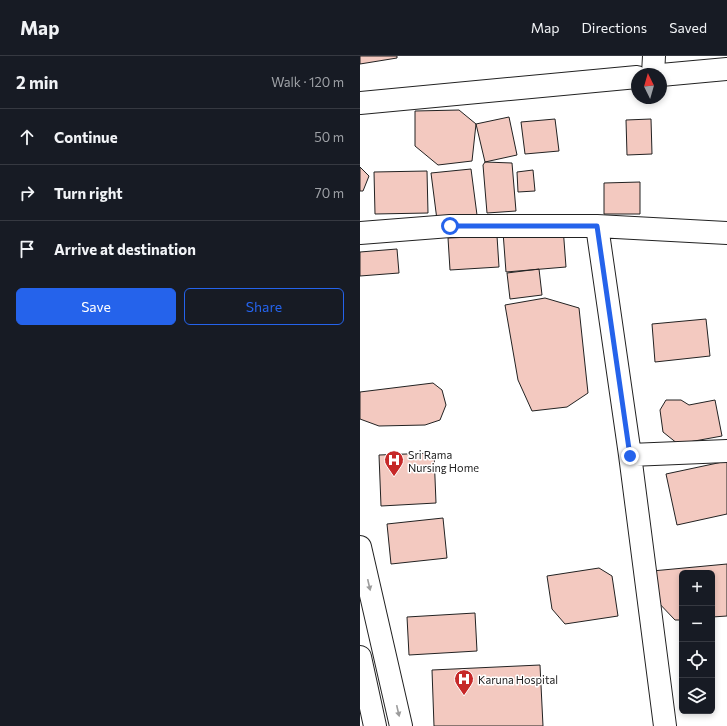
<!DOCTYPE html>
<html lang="en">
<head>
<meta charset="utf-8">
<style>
  :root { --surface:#171b24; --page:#20242c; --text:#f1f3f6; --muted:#9ea1a6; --line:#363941; --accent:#2563eb }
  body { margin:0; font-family:Commissioner,sans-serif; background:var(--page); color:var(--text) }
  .controls { position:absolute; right:12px; bottom:12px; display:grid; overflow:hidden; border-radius:6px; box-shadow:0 2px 6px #0003 }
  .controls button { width:36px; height:36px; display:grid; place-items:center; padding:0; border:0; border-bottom:1px solid var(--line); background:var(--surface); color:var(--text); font:20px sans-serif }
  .compass { position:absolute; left:271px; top:12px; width:36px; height:36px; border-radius:50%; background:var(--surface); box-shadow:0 2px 6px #0003; rotate:355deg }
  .stop { position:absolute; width:12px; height:12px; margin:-9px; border:3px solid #2563eb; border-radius:50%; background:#fff }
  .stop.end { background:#2563eb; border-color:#fff; box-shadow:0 1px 4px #0008 }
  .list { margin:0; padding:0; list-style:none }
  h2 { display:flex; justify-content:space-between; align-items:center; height:52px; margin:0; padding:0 16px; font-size:17px }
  h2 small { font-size:13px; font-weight:400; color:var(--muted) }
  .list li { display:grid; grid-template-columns:26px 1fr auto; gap:12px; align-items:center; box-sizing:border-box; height:56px; padding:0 16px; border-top:1px solid var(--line) }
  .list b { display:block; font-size:15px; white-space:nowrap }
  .list em { font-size:13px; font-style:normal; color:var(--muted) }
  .actions { display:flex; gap:8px; padding:12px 16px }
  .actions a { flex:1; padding:9px 0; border:1px solid var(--accent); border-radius:6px; text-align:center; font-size:14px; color:var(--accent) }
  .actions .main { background:var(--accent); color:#fff }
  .icon { flex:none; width:22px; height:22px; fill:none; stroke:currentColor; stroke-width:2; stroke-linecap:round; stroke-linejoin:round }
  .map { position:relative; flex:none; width:367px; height:670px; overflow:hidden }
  header { display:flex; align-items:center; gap:24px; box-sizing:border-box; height:56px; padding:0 20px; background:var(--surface); border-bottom:1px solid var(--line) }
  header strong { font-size:19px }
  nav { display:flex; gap:22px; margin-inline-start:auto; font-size:14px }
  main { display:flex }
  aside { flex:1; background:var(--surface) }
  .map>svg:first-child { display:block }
  .building { fill:#f3c9c0; stroke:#222 }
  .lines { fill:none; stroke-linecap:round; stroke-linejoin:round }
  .minor-casing { stroke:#222; stroke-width:24 }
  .major-casing { stroke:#222; stroke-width:24 }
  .highway-casing { stroke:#222; stroke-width:24 }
  .minor { stroke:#fff; stroke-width:22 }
  .major { stroke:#fff; stroke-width:22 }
  .highway { stroke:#fff; stroke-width:22 }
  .oneway { fill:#9c9c9c }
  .route { stroke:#2563eb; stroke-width:5 }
  .labels { text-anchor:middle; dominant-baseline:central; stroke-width:3; stroke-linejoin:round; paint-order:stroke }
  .poi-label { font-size:11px; fill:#222; stroke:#fff; text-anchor:start }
</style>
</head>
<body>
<header>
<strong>Map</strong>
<nav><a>Map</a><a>Directions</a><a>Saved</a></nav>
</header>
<main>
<aside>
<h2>2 min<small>Walk · 120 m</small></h2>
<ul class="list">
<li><svg class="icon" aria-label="ahead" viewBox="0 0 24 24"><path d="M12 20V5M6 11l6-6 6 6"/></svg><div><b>Continue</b></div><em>50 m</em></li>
<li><svg class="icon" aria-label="right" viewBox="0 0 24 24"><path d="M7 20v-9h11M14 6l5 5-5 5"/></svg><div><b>Turn right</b></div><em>70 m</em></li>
<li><svg class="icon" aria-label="arrive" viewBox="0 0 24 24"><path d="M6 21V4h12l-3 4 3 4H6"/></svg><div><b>Arrive at destination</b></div></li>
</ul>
<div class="actions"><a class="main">Save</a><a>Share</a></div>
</aside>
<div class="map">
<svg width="367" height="670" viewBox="0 0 367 670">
  <rect width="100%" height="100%" fill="#fff"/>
  <!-- building -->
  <path class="building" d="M0 0H37V2L0 8Z
    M99 54 116 68 112 105 78 109 55 90V55Z
    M149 61 157 99 125 106 116 68Z
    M195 63 199 95 165 98 161 66Z
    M291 63 292 98 267 99 266 64Z
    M125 106 152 107 156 155 127 157 123 109Z
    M0 111 9 120 3 135H0Z
    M111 113 117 159 77 164 71 117Z
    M173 114 175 135 158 136 157 116Z
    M67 115 68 157 15 158 14 116Z
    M280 126V158H244V127Z
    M203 171 206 211 146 216 143 176Z
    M137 180 139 211 90 214 88 182Z
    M37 193 39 217 0 220V196Z
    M179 213 182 239 150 243 147 217Z
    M185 242 219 252 228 337 207 351 172 355 158 324 145 249Z
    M346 263 350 300 295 306 292 268Z
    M73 327 82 334 86 349 80 364 65 369 19 370 0 363V336Z
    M306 344H321L329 349 355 344 362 380 318 388 303 376 300 354Z
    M74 397 76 447 21 450 19 399Z
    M367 405V458L317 469 306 418Z
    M83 462 87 502 31 508 27 468Z
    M367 508V560L352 561V517H322V564H315L295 543 292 515Z
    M239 512 252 520 258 560 205 568 192 553 187 520Z
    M115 557 117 595 49 599 47 561Z
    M180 609 183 670H74L72 614Z"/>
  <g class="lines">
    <defs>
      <path id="minor" d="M293 18 294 0
        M237 170 270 399 305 670
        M0 177 90 170H237L367 177
        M270 399 367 395"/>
      <path id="major" d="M301 19 367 13
        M0 47 277 21"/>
      <path id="highway" d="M0 491 41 670
        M0 601 15 670"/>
    </defs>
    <!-- minor casing -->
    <use href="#minor" class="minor-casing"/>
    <!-- major casing -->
    <use href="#major" class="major-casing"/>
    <!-- highway casing -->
    <use href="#highway" class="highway-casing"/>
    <!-- minor -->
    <use href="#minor" class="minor"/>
    <!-- major -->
    <use href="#major" class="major"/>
    <!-- highway -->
    <use href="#highway" class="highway"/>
  </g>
  <!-- one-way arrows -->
  <defs><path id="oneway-solid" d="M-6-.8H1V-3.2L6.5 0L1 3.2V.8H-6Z"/></defs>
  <g class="oneway">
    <use href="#oneway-solid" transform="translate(9 529) rotate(77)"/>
    <use href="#oneway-solid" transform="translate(38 655) rotate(77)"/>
  </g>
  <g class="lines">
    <!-- route -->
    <path class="route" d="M90 170H237L270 400"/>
  </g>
  <!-- icons -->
  <defs>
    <symbol id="hospital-pin" viewBox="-11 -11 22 30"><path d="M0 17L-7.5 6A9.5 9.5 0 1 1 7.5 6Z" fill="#c62828" stroke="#fff"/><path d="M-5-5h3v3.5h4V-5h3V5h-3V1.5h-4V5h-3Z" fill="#fff"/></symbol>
  </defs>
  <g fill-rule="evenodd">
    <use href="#hospital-pin" x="23" y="393" width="22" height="30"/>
    <use href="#hospital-pin" x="93" y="612" width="22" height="30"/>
  </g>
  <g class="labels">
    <!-- poi labels -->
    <g class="poi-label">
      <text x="48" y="398">Sri Rama<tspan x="48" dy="13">Nursing Home</tspan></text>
      <text x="118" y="623">Karuna Hospital</text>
    </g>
  </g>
</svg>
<div class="controls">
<button>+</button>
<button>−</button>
<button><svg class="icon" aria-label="locate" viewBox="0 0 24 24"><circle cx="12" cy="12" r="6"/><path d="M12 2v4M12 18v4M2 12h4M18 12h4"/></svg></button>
<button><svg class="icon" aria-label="layers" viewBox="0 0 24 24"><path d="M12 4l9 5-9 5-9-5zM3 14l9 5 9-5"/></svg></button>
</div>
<svg class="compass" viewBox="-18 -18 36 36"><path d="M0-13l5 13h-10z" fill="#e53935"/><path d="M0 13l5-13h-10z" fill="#9ea1a6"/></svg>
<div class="stop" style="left:90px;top:170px"></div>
<div class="stop end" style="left:270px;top:400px"></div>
</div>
</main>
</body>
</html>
